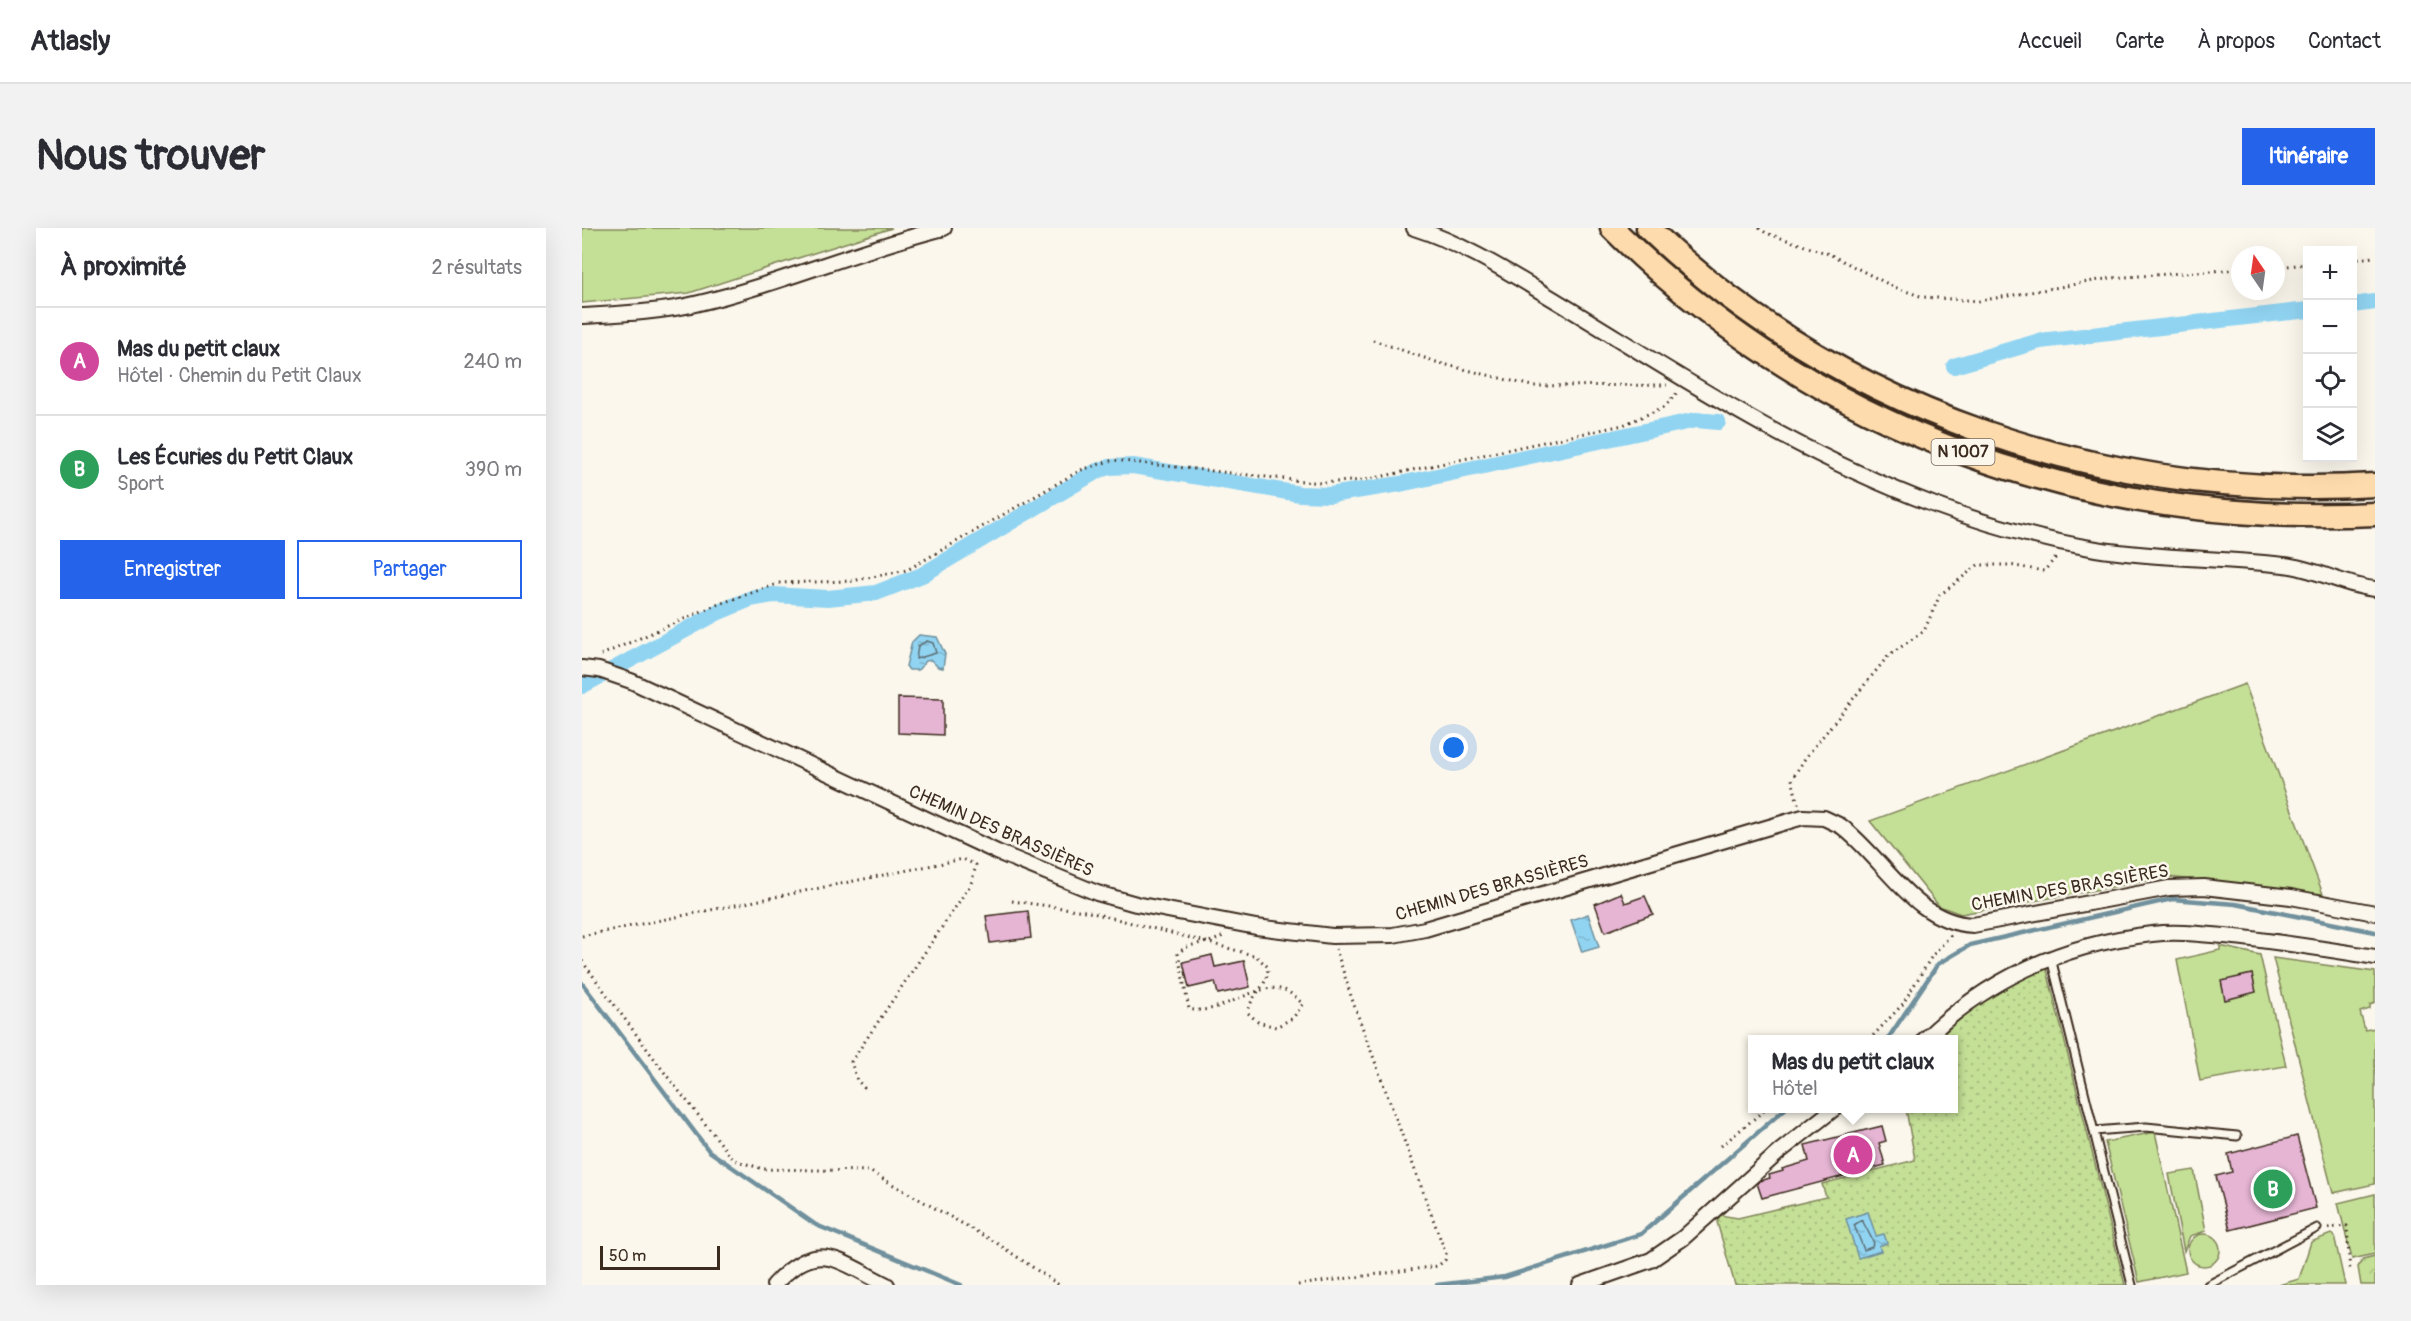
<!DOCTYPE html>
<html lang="fr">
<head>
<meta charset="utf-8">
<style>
  :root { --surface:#fff; --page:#f2f2f3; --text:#2b2b33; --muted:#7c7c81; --line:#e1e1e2; --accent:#2563eb }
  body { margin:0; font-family:Pangolin,sans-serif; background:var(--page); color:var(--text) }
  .controls { position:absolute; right:18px; top:18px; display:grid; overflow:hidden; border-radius:0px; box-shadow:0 6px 24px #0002 }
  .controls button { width:54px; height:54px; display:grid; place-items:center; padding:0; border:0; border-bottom:2px solid var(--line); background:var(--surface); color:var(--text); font:30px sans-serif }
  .compass { position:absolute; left:1649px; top:18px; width:54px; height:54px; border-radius:50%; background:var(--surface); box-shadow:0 6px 24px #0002; rotate:347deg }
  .scale { position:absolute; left:18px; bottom:15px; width:120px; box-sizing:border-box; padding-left:6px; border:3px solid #3b2a1e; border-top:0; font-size:16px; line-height:21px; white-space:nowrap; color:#3b2a1e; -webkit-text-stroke:4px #fbf7ec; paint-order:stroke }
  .you { position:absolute; left:872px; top:520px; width:21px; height:21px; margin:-15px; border:4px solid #fff; border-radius:50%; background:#1a73e8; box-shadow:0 0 0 9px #1a73e833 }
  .badge { display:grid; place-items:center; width:39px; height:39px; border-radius:50%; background:var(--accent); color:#fff; font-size:20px; font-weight:700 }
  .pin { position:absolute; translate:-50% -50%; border:3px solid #fff; box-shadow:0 2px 6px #0006 }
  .popup { position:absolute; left:1166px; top:807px; width:210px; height:78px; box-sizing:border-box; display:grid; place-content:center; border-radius:0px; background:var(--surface); filter:drop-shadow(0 2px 4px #0005); font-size:20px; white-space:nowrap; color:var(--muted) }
  .popup b { font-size:22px; color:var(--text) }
  .popup::after { content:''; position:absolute; left:50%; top:100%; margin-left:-12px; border:12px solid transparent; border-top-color:var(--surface) }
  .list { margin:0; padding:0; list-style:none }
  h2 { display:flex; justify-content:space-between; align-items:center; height:78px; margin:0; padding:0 24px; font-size:26px }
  h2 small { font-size:20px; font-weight:400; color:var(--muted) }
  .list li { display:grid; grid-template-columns:39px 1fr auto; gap:18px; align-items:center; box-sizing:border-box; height:108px; padding:0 24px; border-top:2px solid var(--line) }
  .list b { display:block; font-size:22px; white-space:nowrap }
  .list p { margin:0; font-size:20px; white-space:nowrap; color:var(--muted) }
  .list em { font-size:20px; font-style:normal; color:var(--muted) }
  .actions { display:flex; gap:12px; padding:18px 24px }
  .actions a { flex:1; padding:14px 0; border:2px solid var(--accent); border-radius:0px; text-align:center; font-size:21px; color:var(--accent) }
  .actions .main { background:var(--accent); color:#fff }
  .icon { flex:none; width:33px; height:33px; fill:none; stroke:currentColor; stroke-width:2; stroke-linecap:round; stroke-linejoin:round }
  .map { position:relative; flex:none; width:1793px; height:1057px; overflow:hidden; border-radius:0px }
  header { display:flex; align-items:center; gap:36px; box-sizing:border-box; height:84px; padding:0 30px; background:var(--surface); border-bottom:2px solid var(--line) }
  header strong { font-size:28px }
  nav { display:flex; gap:33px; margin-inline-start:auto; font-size:21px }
  .intro { display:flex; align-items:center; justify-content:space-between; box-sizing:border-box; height:144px; padding:0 36px }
  h1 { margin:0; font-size:42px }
  .button { padding:15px 27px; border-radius:0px; background:var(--accent); color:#fff; font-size:21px; font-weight:700 }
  main { display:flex; gap:36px; padding:0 36px }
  aside { flex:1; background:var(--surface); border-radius:0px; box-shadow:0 6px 24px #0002 }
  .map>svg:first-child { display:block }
  .green { fill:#c4df96; stroke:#80845a; stroke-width:1.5 }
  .forest { fill:url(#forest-crowns); stroke:#80845a; stroke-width:1.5 }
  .garden { fill:url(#garden-dots); stroke:#80845a; stroke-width:1.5 }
  .water { fill:url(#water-ripples); stroke:#6f909d; stroke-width:1.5 }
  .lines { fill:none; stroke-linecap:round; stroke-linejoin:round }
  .shore { stroke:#5d6e73; stroke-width:1.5 }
  .stream { stroke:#6f909d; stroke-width:4.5 }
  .canal { stroke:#91d4f2; stroke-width:16 }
  .building { fill:#e6b5d4; stroke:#3b2a1e; stroke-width:1.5 }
  .service-casing { stroke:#3b2a1e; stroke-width:11 }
  .minor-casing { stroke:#3b2a1e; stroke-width:18 }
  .trunk-casing { stroke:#3b2a1e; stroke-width:27 }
  .path { stroke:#3b2a1e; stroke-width:3; stroke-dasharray:1.5 4.5; stroke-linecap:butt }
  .service { stroke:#fbf7ec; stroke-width:7 }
  .minor { stroke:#fbf7ec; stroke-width:14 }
  .trunk { stroke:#fedbac; stroke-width:22 }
  .labels { text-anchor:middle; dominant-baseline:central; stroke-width:5; stroke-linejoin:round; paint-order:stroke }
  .shield { fill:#fbf7ec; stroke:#75685c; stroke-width:1.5 }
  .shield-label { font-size:16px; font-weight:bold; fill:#3b2a1e }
  .street-label { font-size:18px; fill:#3b2a1e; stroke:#fbf7ec }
</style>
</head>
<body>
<header>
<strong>Atlasly</strong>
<nav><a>Accueil</a><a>Carte</a><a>À propos</a><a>Contact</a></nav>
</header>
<div class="intro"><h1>Nous trouver</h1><a class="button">Itinéraire</a></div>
<main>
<aside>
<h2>À proximité<small>2 résultats</small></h2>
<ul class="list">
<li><span class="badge" style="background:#d1479c">A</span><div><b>Mas du petit claux</b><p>Hôtel · Chemin du Petit Claux</p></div><em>240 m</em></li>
<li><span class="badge" style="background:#2e9e5b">B</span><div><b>Les Écuries du Petit Claux</b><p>Sport</p></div><em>390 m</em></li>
</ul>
<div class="actions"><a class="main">Enregistrer</a><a>Partager</a></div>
</aside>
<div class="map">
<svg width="1793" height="1057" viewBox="0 0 1793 1057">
  <defs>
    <pattern id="forest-crowns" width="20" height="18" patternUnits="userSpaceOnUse" patternTransform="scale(1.5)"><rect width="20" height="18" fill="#c4df96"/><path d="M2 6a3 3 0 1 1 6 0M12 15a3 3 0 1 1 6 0" fill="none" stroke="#a9c081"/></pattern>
    <pattern id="garden-dots" width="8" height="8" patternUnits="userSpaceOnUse" patternTransform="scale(1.5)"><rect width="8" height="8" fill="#c4df96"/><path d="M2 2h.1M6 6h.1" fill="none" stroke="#a9c081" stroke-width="1.8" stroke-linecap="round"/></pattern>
    <pattern id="water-ripples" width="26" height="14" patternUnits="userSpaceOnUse" patternTransform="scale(1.5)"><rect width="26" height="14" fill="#91d4f2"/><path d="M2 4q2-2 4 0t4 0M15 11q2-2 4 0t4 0" fill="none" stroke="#7eb6cf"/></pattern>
  </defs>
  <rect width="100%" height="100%" fill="#fbf7ec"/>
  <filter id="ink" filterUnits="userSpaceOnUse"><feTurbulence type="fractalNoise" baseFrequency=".0167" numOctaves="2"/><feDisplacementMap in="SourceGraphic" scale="12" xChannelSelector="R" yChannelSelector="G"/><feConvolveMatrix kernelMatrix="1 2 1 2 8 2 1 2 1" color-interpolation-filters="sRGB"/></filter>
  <g filter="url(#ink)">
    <!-- green -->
    <path class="green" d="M0 0H310L107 65 0 75Z
      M1663 456 1741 666 1586 649 1379 686 1357 678 1288 593Z
      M1638 718 1678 727 1704 838 1618 853 1595 732 1638 722Z
      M1691 730 1793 744V775L1788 777V781L1778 784 1783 802 1793 800V956L1751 965Z
      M1573 904 1604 1044 1557 1054 1523 914Z
      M1612 942 1624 1003 1608 1008 1602 1023 1587 946Z
      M1793 966V1026L1770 1031 1756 975Z
      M1749 1006 1752 1007 1763 1057H1697L1717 1051 1729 1014Z
      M1606 1022a16 16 0 1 1 32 0a16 16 0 1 1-32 0Z"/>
    <!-- forest -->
    <path class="forest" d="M1793 1028V1057H1779L1776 1039 1781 1031Z"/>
    <!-- garden -->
    <path class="garden" d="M1463 734 1543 1057H1153L1135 994 1138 987 1156 990 1244 969 1240 956 1333 932 1324 881 1372 880V812L1349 811 1372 788Z"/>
    <!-- water -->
    <path class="water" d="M337 407 355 409 363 426 361 440 356 439 349 432 344 433 336 442H327L324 438 330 414Z
      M1006 686 1017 719 1000 724 989 692Z
      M1286 984 1294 1008 1302 1006 1305 1015 1297 1018 1299 1023 1276 1030 1264 991Z"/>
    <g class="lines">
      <!-- shore -->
      <path class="shore" d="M345 413 351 415 354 425 334 431 336 418Z
        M1280 992 1292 1015 1290 1019 1282 1022 1272 997Z"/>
      <!-- stream -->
      <path class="stream" d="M0 755 127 923 234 997 379 1057
        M1305 812 1356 736 1388 717 1590 671 1654 676 1793 704
        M855 1057 923 1049 1059 1006 1204 880"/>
      <!-- canal -->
      <path class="canal" d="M1770 77 1793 74
        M1372 138 1458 113 1726 82
        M0 458 137 384 168 371 191 367 246 370 294 365 340 347 515 243 527 239 551 238 718 266 748 267 818 256 1114 192 1136 194"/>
    </g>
    <!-- building -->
    <path class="building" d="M316 470 361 471V507L316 505Z
      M1039 665 1043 675 1063 668 1071 686 1023 704 1013 676Z
      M446 683 449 710 408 715 404 688Z
      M630 727 633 739 662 733 668 759 636 766 633 754 607 760 601 734Z
      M1670 746 1674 764 1643 772 1639 753Z
      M1300 898 1304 913 1297 915 1303 937 1180 970 1175 955 1178 953 1188 950 1187 947 1201 943 1200 941 1227 933 1223 917Z
      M1715 908 1734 980 1648 1002 1634 948 1650 944 1646 926Z"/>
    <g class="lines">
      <defs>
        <path id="service" d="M1469 730 1550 1057
          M1512 903 1564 899 1655 908
          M1626 1057 1735 1000"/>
        <path id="minor" d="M832 0C883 16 929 46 976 74 1049 118 1121 165 1196 205 1297 259 1401 302 1514 321 1577 331 1640 330 1702 337 1734 340 1762 358 1793 361
          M0 88C34 86 81 84 113 76 198 56 278 21 362 0
          M0 440 17 442 49 453 415 624 515 665 554 676 674 699 750 708 811 707 843 701 1221 589 1242 590 1259 598C1302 630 1332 695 1391 697L1587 660 1622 659 1709 669 1793 685
          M1342 812C1406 750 1481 716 1570 706 1594 703 1619 706 1643 708 1694 713 1743 721 1793 729
          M192 1057C236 1009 256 1033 305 1057
          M998 1057 1069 1032 1101 1010 1197 924 1253 880"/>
        <path id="trunk" d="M1030 0C1237 205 1504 299 1793 286
          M1066 0C1261 186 1526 273 1793 257"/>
      </defs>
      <!-- service casing -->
      <use href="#service" class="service-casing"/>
      <!-- minor casing -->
      <use href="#minor" class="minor-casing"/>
      <!-- trunk casing -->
      <use href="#trunk" class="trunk-casing"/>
      <!-- path -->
      <path class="path" d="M1177 0 1184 5 1247 26 1312 59 1341 69 1397 73 1529 50 1658 41
        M1770 31 1793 29
        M1694 39 1726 36
        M791 112 857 135 950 158 1085 157
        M19 427 134 377 198 355 270 353 325 342 499 242 531 232 739 255 783 252 1041 197 1082 179 1097 163
        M1216 576 1210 551 1224 529 1306 428 1342 403 1358 367 1396 337H1427L1462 343 1476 327
        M430 673 503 683 624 714 674 728 686 739C686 761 669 764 666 785L676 794 694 799 711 790 721 776C716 772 709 764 702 762 674 752 639 789 607 781L596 726C607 712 629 718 642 707
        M0 708 381 631 394 637 389 656 269 834 275 852 284 862
        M0 733 85 848 152 932 181 941 287 943 413 1014 477 1057
        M1287 812 1320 777 1350 728 1369 707
        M1139 918 1185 880
        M1746 1000 1765 998 1768 1044
        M716 1057 856 1038 863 1032 864 1026 771 774 754 721"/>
      <!-- service -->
      <use href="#service" class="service"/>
      <!-- minor -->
      <use href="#minor" class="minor"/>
      <!-- trunk -->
      <use href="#trunk" class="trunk"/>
    </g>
  </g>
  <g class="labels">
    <!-- shield labels -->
    <rect class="shield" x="1349.5" y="211" width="63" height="26" rx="4.5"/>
    <g class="shield-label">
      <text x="1381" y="224">N 1007</text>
    </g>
    <!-- street labels -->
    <g class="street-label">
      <text transform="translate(419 603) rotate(24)">CHEMIN DES BRASSIÈRES</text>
      <text transform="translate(910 660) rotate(-16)">CHEMIN DES BRASSIÈRES</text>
      <text transform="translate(1488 660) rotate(-10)">CHEMIN DES BRASSIÈRES</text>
    </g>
  </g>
</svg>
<div class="controls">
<button>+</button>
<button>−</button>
<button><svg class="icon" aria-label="locate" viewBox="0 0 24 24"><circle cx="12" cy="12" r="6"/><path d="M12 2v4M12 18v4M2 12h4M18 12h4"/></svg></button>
<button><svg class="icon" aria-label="layers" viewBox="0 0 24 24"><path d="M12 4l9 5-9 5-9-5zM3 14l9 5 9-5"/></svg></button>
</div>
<svg class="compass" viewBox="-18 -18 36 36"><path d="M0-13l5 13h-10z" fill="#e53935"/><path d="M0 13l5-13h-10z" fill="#7c7c81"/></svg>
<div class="scale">50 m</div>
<div class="you"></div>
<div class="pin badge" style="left:1271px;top:927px;background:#d1479c">A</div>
<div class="popup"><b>Mas du petit claux</b>Hôtel</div>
<div class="pin badge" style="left:1691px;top:961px;background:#2e9e5b">B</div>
</div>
</main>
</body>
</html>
